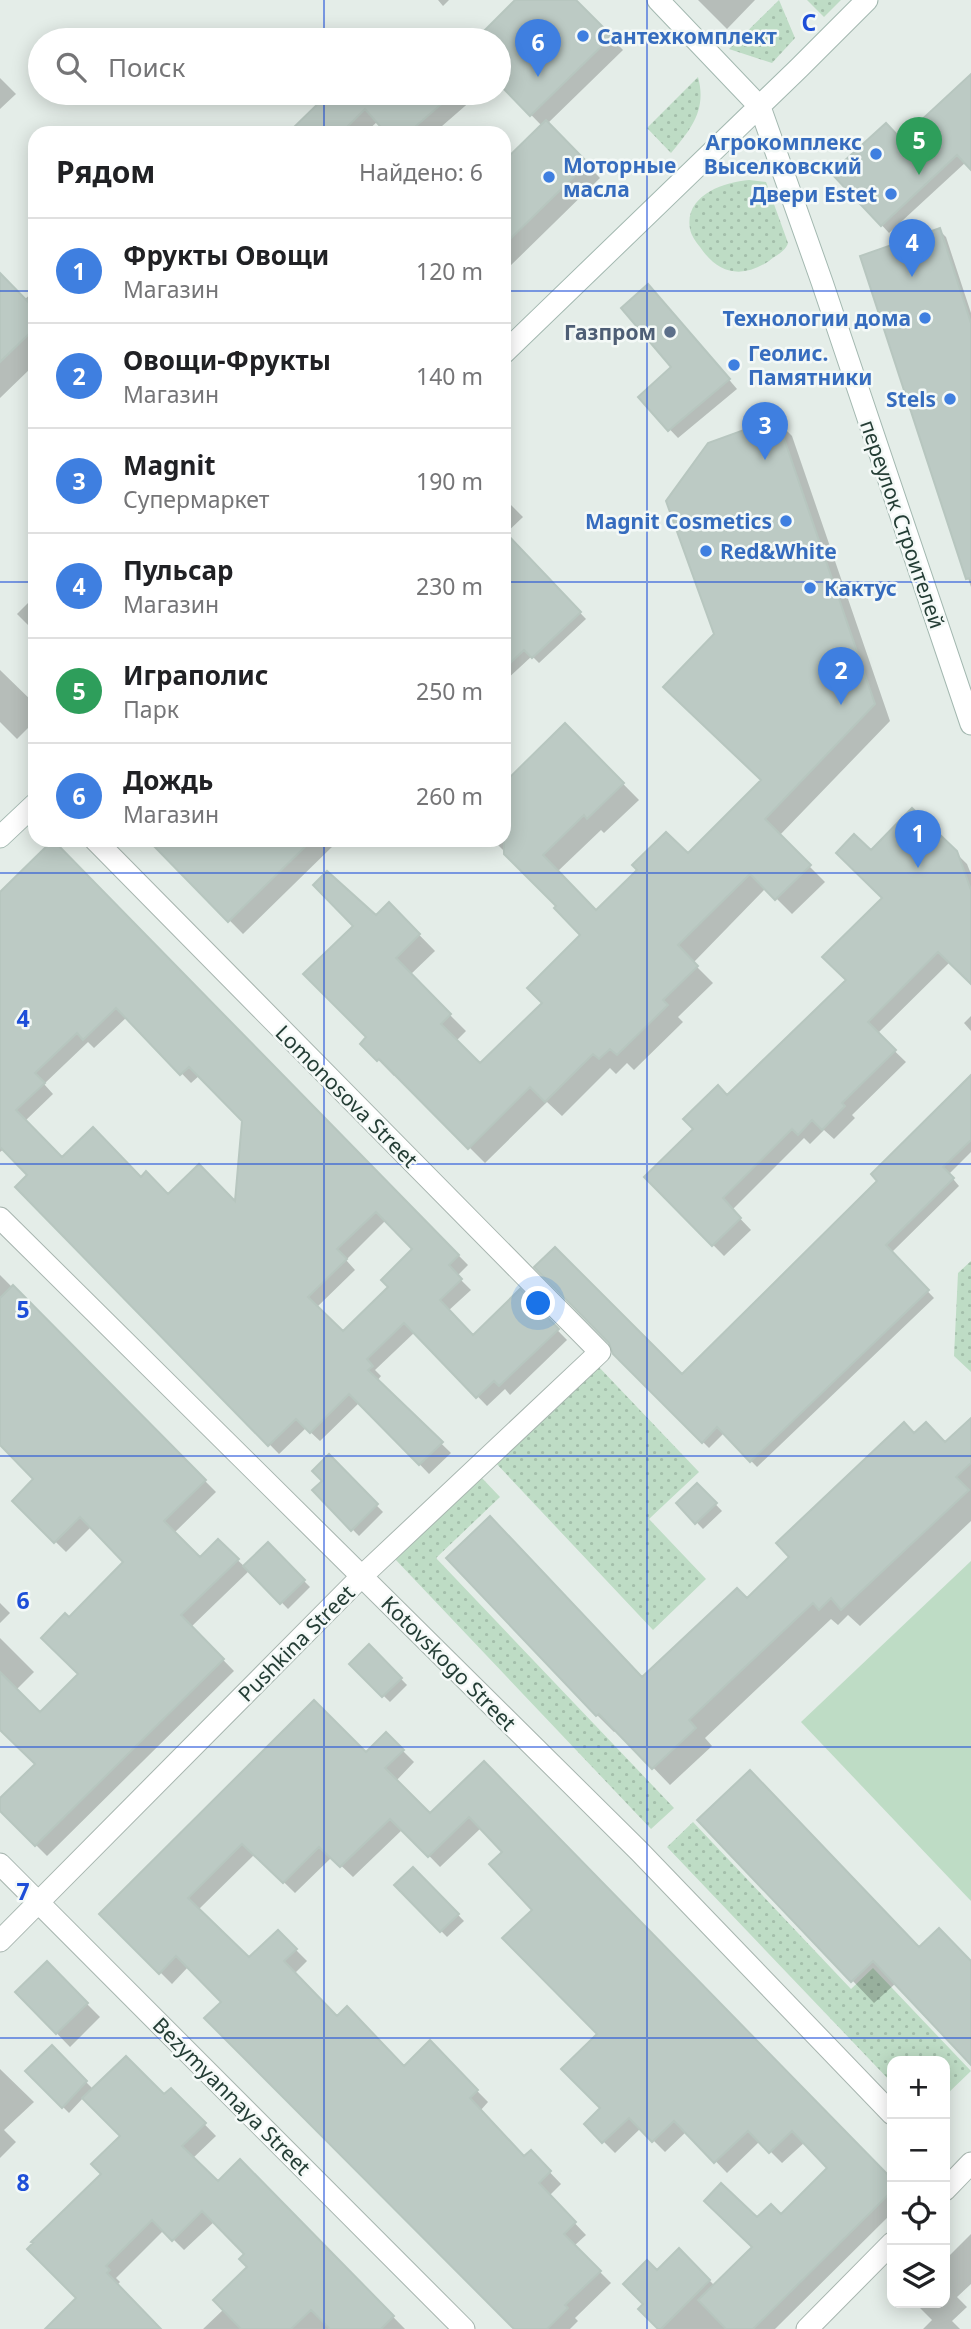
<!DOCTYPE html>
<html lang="ru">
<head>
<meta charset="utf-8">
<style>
  :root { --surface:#fff; --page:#f2f2f2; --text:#202124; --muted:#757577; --line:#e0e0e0; --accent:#7b4b41 }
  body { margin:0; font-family:"Noto Sans",sans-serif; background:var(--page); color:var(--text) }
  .controls { position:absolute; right:21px; bottom:21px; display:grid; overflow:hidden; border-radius:14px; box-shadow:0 4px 18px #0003 }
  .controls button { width:63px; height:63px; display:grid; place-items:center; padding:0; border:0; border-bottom:2px solid var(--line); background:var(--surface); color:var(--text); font:35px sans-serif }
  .you { position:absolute; left:539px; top:1304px; width:24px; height:24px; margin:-18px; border:5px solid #fff; border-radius:50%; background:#1a73e8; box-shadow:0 0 0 10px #1a73e833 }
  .badge { display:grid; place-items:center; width:46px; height:46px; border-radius:50%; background:var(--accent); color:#fff; font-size:23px; font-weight:700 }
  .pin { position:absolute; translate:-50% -58px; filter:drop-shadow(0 2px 4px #0008) }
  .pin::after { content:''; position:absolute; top:37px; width:24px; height:21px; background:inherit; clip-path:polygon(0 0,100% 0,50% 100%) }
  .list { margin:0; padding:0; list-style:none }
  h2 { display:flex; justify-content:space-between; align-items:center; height:91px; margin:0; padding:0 28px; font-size:30px }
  h2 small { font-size:23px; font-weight:400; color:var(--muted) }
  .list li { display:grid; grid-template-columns:46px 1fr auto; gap:21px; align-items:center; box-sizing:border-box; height:105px; padding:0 28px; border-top:2px solid var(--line) }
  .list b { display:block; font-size:26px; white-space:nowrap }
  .list p { margin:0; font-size:23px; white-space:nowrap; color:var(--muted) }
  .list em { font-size:23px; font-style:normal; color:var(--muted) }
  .icon { flex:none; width:38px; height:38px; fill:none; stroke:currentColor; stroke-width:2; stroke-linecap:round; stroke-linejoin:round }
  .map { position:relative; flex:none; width:971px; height:2329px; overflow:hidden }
  .search { position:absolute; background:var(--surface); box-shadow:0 4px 18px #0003; left:28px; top:28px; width:483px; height:77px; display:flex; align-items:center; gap:18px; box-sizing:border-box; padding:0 24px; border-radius:38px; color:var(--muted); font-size:26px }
  .panel { position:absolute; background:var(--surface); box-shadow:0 4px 18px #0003; left:28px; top:126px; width:483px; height:721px; border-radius:21px }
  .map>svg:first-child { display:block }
  .grass { fill:url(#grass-dots) }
  .green { fill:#bedcc5 }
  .shadow { fill:#0003; fill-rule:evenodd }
  .building { fill:#bccac4; stroke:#b7c6bf; stroke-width:2; fill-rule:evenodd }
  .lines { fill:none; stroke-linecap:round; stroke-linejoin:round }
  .street-casing { stroke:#a7b5af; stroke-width:23 }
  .secondary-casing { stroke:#a3b8b0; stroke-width:23 }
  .street { stroke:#fff; stroke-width:21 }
  .secondary { stroke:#fff; stroke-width:21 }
  .grid { fill:none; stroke:#1d4ed8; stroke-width:2; stroke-opacity:0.55 }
  .shop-dot { fill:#3f7fe0; stroke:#f4f9f7; stroke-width:2.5 }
  .service-dot { fill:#5c6f8a; stroke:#f4f9f7; stroke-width:2.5 }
  .labels { text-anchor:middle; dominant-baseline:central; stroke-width:5; stroke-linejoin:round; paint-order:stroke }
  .shop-label { font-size:21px; font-weight:bold; fill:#366cbe; stroke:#f4f9f7; text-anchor:start }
  .service-label { font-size:21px; font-weight:bold; fill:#4e5e75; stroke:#f4f9f7; text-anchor:end }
  .street-label { font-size:21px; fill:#243d35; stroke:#f4f9f7 }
  .grid-label { font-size:23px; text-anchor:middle; font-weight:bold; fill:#1d4ed8; stroke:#f4f9f7; stroke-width:5; stroke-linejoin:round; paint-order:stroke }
</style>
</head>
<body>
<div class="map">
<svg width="971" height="2329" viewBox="0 0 971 2329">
  <defs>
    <pattern id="grass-dots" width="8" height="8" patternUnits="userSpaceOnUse" patternTransform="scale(1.75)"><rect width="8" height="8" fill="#bedcc5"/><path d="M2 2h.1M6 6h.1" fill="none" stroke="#a3beaa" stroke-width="1.8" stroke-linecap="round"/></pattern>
  </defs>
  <rect width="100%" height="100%" fill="#e4ede8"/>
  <!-- grass -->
  <path class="grass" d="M779 0 795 38 772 63 729 49Z
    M807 0H841L824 17Z
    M698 77C707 110 691 129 671 153L647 128Z
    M749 180 766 182 788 243C785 252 776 255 769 261 742 279 718 274 700 247 696 242 691 235 690 229 684 196 723 182 749 180Z
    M971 1261V1372L954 1356 958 1273Z
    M596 1364 699 1472 649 1519 706 1579 653 1630 493 1460Z
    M481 1477 500 1497 436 1558 674 1808 651 1829 395 1559Z
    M693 1822 851 1989 873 1968 971 2071 945 2096V2061H892V2083L667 1847Z"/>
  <!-- green -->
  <path class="green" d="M971 1561V1901L801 1722Z"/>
  <!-- shadow -->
  <path class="shadow" d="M438 0H449L443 6Z
    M518 0H574L623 50 547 124 600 178 504 272V163L542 126 499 82V40H477Z
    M698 0H755L727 29Z
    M115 29 126 40H104Z
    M971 77V167L966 162 889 233 834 173 901 142Z
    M0 78 16 94 0 109Z
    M331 93H480L434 133H388L378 121 365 133H290Z
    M939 230 946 237 971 313V587L862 257Z
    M0 276 24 300 35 290V373L31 368 0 398Z
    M657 295 737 389 678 438 640 398 674 367Z
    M776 420 792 436 890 721 779 836 825 882 792 914 766 888 693 963 713 983 678 1017 683 1022 634 1070 627 1063 616 1074 610 1068 562 1116 547 1102 485 1163 396 1074 394 1076 363 1044 369 1037 376 917 389 904 435 951 410 975 466 1031 456 1041 480 1066 544 1003 583 935 559 906 493 840H504V783L505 784 565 725 639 800 604 833 601 830 557 872 596 912 688 856 763 781 716 634Z
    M504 498 523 517 505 534 586 619 539 663 532 656 504 682Z
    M35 596V632L17 614Z
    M0 670 35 704V721L17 739 0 722Z
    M912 810 967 864 971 874V982L950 962 877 1034 906 1062 852 1115 855 1118 834 1139 824 1130 810 1144 804 1138 732 1210 751 1230 724 1256 646 1177 848 980 885 898 871 853Z
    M150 840H333L336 843 243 934Z
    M53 842 468 1265 457 1276 471 1290 448 1311 474 1337 520 1292 567 1340 510 1395 505 1389 487 1406 415 1332 375 1370 381 1376 377 1381 451 1453 429 1474 360 1402 320 1441 306 1428 279 1454 17 1187 29 1175 4 1149 0 1152V894ZM127 1017 191 1083 200 1075 244 1121 237 1205 168 1196 141 1179 62 1159 25 1121 53 1094 44 1084 88 1042 94 1048ZM386 1220 415 1249 390 1287 343 1333 316 1308 355 1270 346 1260Z
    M971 1016V1031L964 1023Z
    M971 1078V1152L949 1174 959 1186 891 1253 934 1298 757 1467 724 1433 709 1448 614 1353 682 1377 880 1181Z
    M0 1275 216 1492 174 1533 200 1559 218 1542 245 1567 268 1545 310 1587 288 1609 250 1570 191 1627 234 1671 47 1856 0 1809V1800L37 1764 0 1727V1638L34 1672 16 1690 40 1714 80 1674 69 1619 126 1562 92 1526 66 1552 14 1501 36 1479 0 1444Z
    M915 1436 946 1444 971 1437V1521L860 1626 848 1615 838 1625 831 1619 705 1738 712 1746 670 1785 617 1730 614 1732 597 1715 449 1558 643 1679 747 1600Z
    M329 1457 383 1512 359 1536 314 1490 324 1481Z
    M697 1485 722 1511 703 1529 678 1503Z
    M0 1603 10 1613 0 1623Z
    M369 1646 407 1685 390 1702 351 1664Z
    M386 1734 414 1762 396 1781 430 1815 484 1763 892 2181V2213L775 2329H661L657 2272 679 2250 715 2286 754 2247 757 2220 781 2217 830 2168 805 2142 782 2163 760 2141 727 2173 687 2131 665 2152 641 2128 615 2153 586 2124 602 2108 599 2034 505 1852 481 1828 440 1867 403 1829 353 1877 332 1857 295 1893 255 1854 198 1910 249 1960 278 1932 307 1961 294 1974 337 2018 405 2068 430 2043 488 2102 480 2111 525 2158 542 2164 561 2184 549 2196 586 2235 574 2246 611 2283 575 2318 578 2321 570 2329H516L224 2002 189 1966 172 1984 102 1914 366 1755Z
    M699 1820 919 1949 971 1963V2062L896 1983 874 2003Z
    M413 1869 464 1921 447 1937 396 1885Z
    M47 1964 100 2017 70 2047 17 1992Z
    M52 2048 93 2089 164 2097 171 2090 216 2136 192 2159 218 2183 240 2161 405 2329H203L224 2309 249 2267 247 2254 215 2221 184 2250 164 2230 116 2278 120 2282 117 2285 154 2329H47L78 2299 104 2174 123 2136 84 2097 69 2113 27 2071Z
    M0 2069 34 2102 4 2130 16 2142 0 2158Z
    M971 2234V2284L957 2297 967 2307 952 2321 960 2329H923L932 2320 915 2303H945V2252L949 2256Z"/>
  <!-- building -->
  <path class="building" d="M515 0H576L612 36 530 116 499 84V40H475Z
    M971 74V170L957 155 881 226 831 173 886 123 901 139Z
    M329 93H454L408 133H386L365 109 341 133H288Z
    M546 120 588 163 504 245V161Z
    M940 228 971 323V578L966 579 860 256Z
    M0 273 35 309V328L0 362Z
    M648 284 730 379 668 431 638 397 671 367 621 308Z
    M777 418 875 704 765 819 811 865 775 900 750 874 678 945 698 966 663 1000 668 1005 617 1055 610 1049 599 1059 593 1054 545 1102 530 1087 468 1149 379 1059 377 1061 360 1044 366 1037 303 974 353 926 313 885 327 871 376 915 389 902 420 934 396 958 451 1014 441 1024 480 1063 542 1003 527 988 580 935 554 908 556 906 504 854V783L565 723 624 783 587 819 584 815 543 855 596 910 637 870 632 865 666 832 688 853 761 780 663 687 714 634 666 501 708 443Z
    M504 531 581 612 532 658 524 650 504 669Z
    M912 808 957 851 971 890V984L938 952 868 1022 896 1050 842 1103 845 1106 822 1130 812 1120 798 1135 792 1129 723 1198 741 1218 712 1246 644 1177 693 1129 683 1119 718 1085 727 1095 846 980 822 957 882 898 836 853 854 834 871 850Z
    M53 840 459 1255 449 1265 462 1279 440 1300 473 1335 520 1289 559 1329 499 1386 494 1381 476 1398 404 1323 367 1359 373 1366 368 1370 443 1442 419 1465 349 1394 310 1433 296 1419 268 1446 15 1187 27 1175 0 1147V892ZM116 1008 180 1075 189 1067 242 1121 235 1201 199 1164 168 1194 146 1171 141 1177 93 1127 62 1157 16 1110 45 1083 35 1073 77 1033 83 1040ZM376 1212 412 1249 381 1280 388 1287 343 1331 308 1297 347 1259 337 1249Z
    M148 840H312L228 922Z
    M971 1075V1140L943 1167 954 1178 886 1245 929 1290 750 1462 717 1427 702 1443 613 1354 609 1343 534 1267 555 1247 682 1374 877 1181 871 1174Z
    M13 1285 206 1480 164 1521 200 1557 218 1539 239 1559 181 1615 224 1659 35 1846 0 1811V1798L35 1764 0 1730V1672L40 1712 78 1674 41 1638 65 1613 69 1617 123 1562 80 1517 54 1543 12 1501 33 1479 0 1445V1298Z
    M971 1418V1463L956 1477 969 1490 841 1610 831 1598 819 1610 813 1603 689 1720 696 1728 652 1769 599 1714 596 1716 446 1558 490 1516 642 1677 737 1588 747 1598 789 1557 776 1543 904 1422 914 1433 926 1422 945 1442Z
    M329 1454 378 1504 351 1531 312 1490 322 1481 312 1471Z
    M697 1483 717 1503 695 1524 676 1503Z
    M268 1542 305 1580 280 1604 243 1566Z
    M369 1644 402 1678 382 1697 349 1664Z
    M314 1700 366 1752 386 1732 404 1750 385 1768 430 1813 484 1761 892 2179V2191L753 2329H726L698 2300 752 2247 704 2201 721 2183 757 2217 771 2204 781 2214 827 2168 792 2131 769 2153 748 2131 714 2163 674 2121 652 2142 629 2118 602 2143 584 2124 600 2108 561 2069 597 2034 502 1938 532 1910 489 1864 502 1852 469 1817 428 1857 390 1819 340 1867 319 1847 283 1883 242 1844 188 1898 249 1957 278 1930 297 1949 284 1961 337 2016 347 2006 404 2066 430 2040 478 2090 470 2098 524 2156 531 2150 551 2171 539 2183 576 2222 564 2234 601 2271 565 2305 568 2308 547 2329H514L204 2018 221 2002 176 1956 159 1974 99 1914Z
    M750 1770 919 1947 939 1928 971 1961V2065L873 1961 851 1982 697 1820Z
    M413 1867 459 1914 440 1932 394 1885Z
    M47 1961 88 2003 56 2034 15 1992Z
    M52 2045 87 2081 62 2108 25 2071Z
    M126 2056 164 2094 171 2088 206 2123 182 2146 218 2181 240 2159 394 2316 381 2329H330L311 2310 291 2329H241L213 2300 247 2267 239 2259 244 2254 202 2211 172 2241 152 2220 106 2266 110 2270 107 2273 161 2329H45L76 2298 27 2249 33 2243 31 2242 101 2174 91 2164 120 2136 82 2098Z
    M679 2248 710 2280 661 2329H658L638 2309 643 2304 623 2284 647 2260 657 2270Z"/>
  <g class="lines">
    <defs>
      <path id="street" d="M0 1218 639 1851 892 2114
        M0 1864 464 2329
        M0 1941 362 1576 600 1352 95 840
        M945 2190 971 2163
        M807 2329 892 2243"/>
      <path id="secondary" d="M658 0 760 107 822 282 971 724
        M504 353 799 68 867 0
        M0 837 35 804"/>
    </defs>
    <!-- street casing -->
    <use href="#street" class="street-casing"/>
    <!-- secondary casing -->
    <use href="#secondary" class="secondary-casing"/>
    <!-- street -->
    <use href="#street" class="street"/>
    <!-- secondary -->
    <use href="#secondary" class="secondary"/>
  </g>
  <!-- grid -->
  <path class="grid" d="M324 0V40M647 0V2329M324 93V133M0 291H35M504 291H971M0 582H35M504 582H971M324 840V2329M0 873H971M0 1164H971M0 1456H971M0 1747H971M0 2038H971"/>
  <!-- markers -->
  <g class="shop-dot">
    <circle cx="583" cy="36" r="7"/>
    <circle cx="876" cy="154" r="7"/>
    <circle cx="549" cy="177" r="7"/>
    <circle cx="891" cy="194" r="7"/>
    <circle cx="925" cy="318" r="7"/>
    <circle cx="734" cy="365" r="7"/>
    <circle cx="950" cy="399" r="7"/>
    <circle cx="786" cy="521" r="7"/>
    <circle cx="706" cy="551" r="7"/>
    <circle cx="810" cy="588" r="7"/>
  </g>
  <circle class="service-dot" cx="670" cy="332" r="7"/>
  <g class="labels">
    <!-- shop labels -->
    <g class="shop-label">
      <text x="597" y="36">Сантехкомплект</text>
      <text x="862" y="142" text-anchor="end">Агрокомплекс<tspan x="862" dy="24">Выселковский</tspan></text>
      <text x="563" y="165">Моторные<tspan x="563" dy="24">масла</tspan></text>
      <text x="877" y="194" text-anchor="end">Двери Estet</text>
      <text x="911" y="318" text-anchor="end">Технологии дома</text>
      <text x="748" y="353">Геолис.<tspan x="748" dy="24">Памятники</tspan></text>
      <text x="936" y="399" text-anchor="end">Stels</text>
      <text x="772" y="521" text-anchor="end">Magnit Cosmetics</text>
      <text x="720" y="551">Red&amp;White</text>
      <text x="824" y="588">Кактус</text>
    </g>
    <!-- service labels -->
    <g class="service-label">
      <text x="656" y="332">Газпром</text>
    </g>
    <!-- street labels -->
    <g class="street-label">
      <text transform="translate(903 524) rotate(71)">переулок Строителей</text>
      <text transform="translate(347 1096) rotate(45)">Lomonosova Street</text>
      <text transform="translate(296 1643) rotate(-45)">Pushkina Street</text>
      <text transform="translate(449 1663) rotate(45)">Kotovskogo Street</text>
      <text transform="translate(232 2096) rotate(45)">Bezymyannaya Street</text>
    </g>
  </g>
  <g class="grid-label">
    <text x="809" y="31">C</text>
    <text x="23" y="1027">4</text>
    <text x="23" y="1318">5</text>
    <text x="23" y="1609">6</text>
    <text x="23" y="1900">7</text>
    <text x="23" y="2191">8</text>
  </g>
</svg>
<div class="controls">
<button>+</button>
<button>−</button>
<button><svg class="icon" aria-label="locate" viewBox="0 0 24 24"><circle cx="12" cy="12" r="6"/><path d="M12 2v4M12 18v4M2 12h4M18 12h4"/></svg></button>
<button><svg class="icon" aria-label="layers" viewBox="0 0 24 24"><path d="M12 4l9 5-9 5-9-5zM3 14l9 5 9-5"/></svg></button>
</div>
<div class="you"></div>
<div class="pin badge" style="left:918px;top:868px;background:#3f7fe0">1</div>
<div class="pin badge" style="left:841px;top:705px;background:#3f7fe0">2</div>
<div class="pin badge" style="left:765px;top:460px;background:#3f7fe0">3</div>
<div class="pin badge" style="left:912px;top:277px;background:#3f7fe0">4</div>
<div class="pin badge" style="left:919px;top:175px;background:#2e9e5b">5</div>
<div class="pin badge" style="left:538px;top:77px;background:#3f7fe0">6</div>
<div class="search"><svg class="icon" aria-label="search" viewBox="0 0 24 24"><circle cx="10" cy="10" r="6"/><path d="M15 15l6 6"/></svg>Поиск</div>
<section class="panel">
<h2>Рядом<small>Найдено: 6</small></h2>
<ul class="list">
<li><span class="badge" style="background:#3f7fe0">1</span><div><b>Фрукты Овощи</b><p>Магазин</p></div><em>120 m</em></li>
<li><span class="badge" style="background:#3f7fe0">2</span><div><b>Овощи-Фрукты</b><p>Магазин</p></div><em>140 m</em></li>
<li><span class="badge" style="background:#3f7fe0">3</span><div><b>Magnit</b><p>Супермаркет</p></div><em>190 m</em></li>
<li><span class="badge" style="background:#3f7fe0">4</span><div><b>Пульсар</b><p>Магазин</p></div><em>230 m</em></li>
<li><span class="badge" style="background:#2e9e5b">5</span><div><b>Играполис</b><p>Парк</p></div><em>250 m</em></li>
<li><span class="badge" style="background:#3f7fe0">6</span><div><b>Дождь</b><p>Магазин</p></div><em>260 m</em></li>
</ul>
</section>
</div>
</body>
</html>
